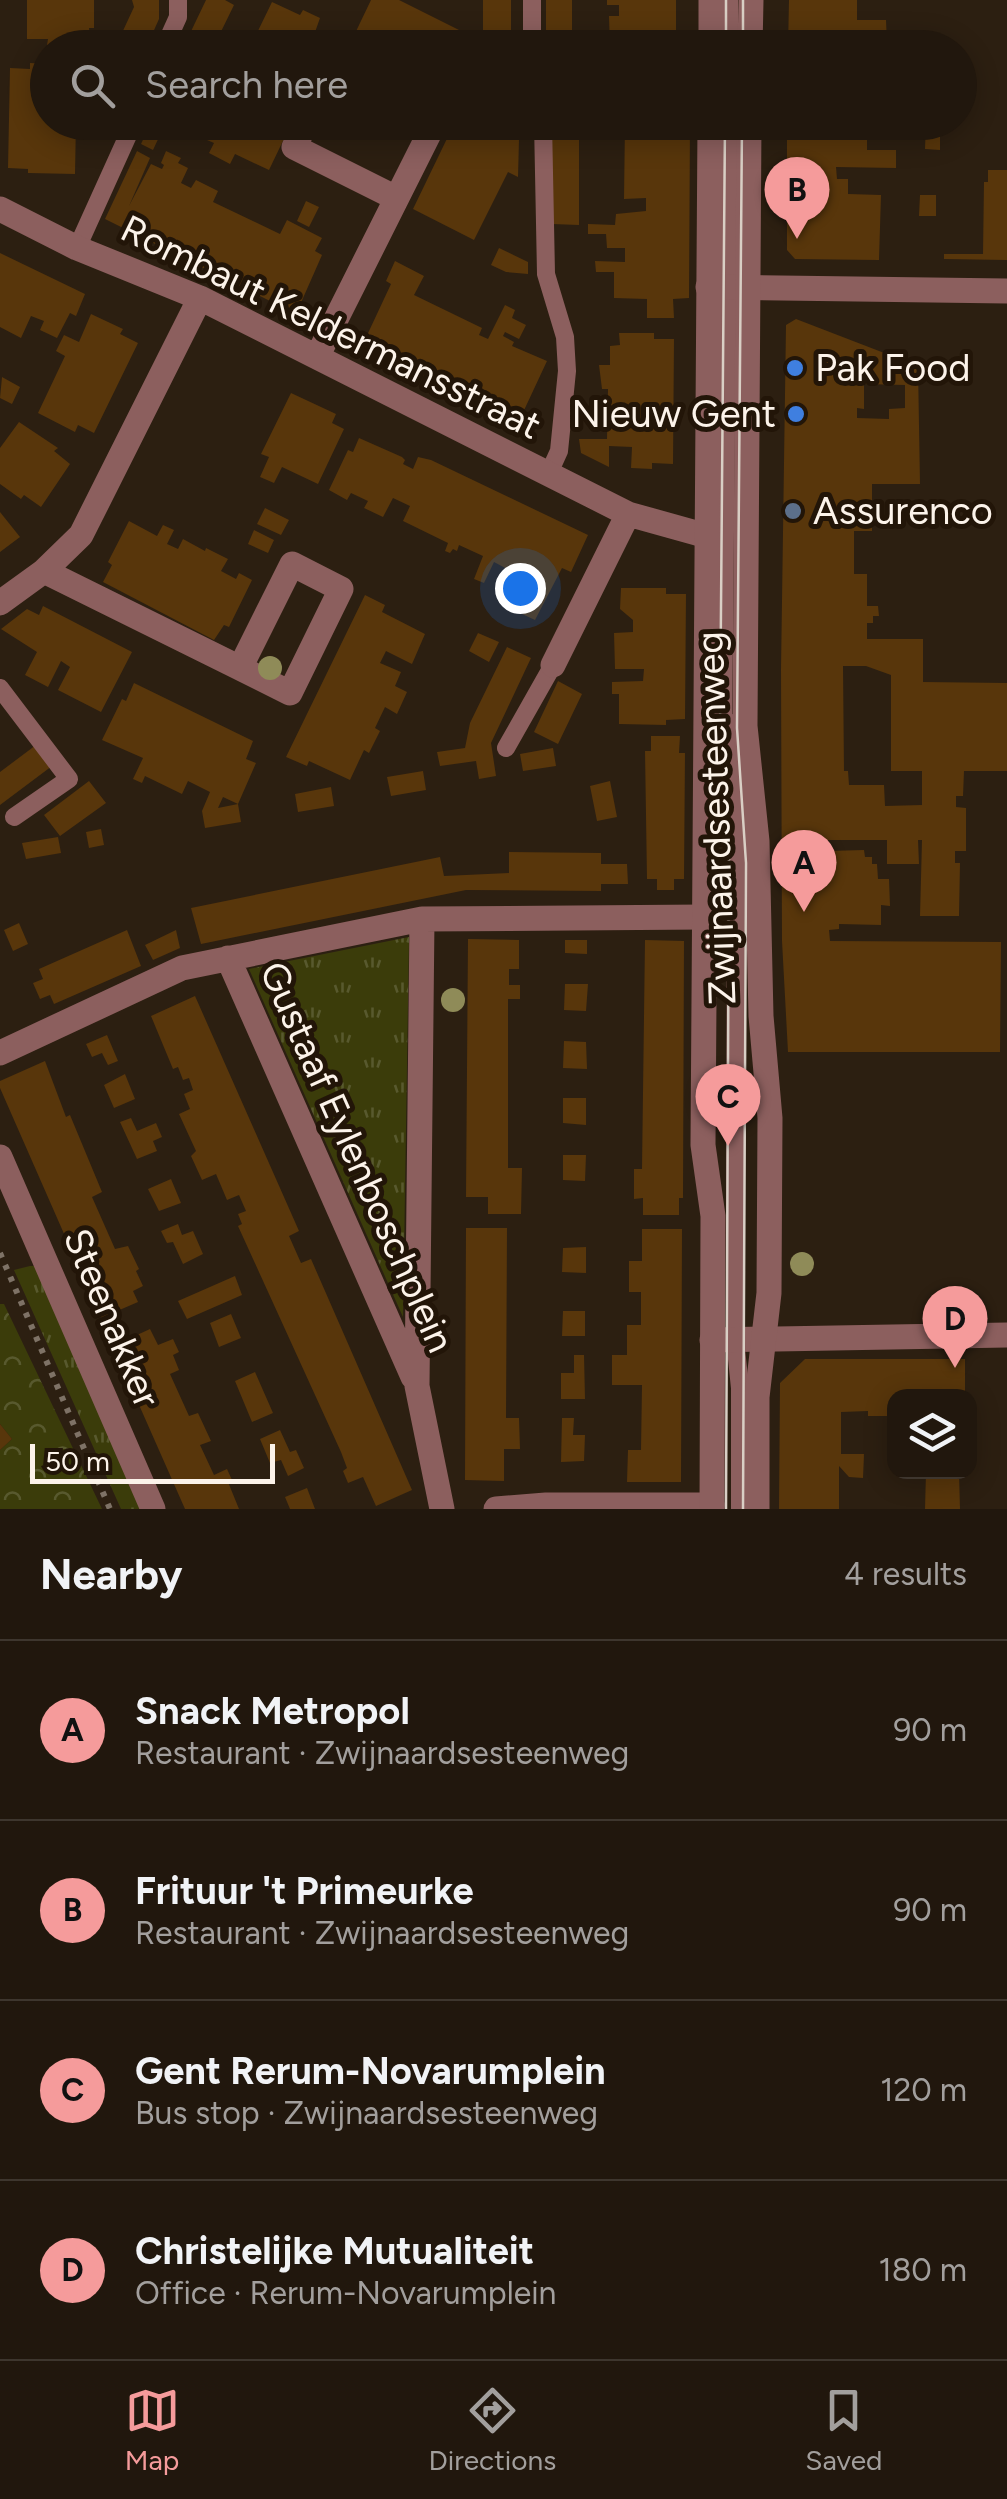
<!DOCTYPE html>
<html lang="en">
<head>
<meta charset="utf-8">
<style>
  :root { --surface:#21170d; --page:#292016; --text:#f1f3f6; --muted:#a29f9d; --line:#3e362e; --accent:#f59b9b }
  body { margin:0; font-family:Figtree,sans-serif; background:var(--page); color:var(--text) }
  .controls { position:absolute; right:30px; bottom:30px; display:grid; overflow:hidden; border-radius:20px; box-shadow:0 5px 25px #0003 }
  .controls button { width:90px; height:90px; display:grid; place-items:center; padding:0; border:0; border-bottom:2px solid var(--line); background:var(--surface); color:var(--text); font:50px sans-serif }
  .scale { position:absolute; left:30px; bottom:25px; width:245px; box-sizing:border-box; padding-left:10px; border:5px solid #fcf3ea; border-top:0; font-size:28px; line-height:35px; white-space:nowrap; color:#fcf3ea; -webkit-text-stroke:8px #221508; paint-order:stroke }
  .you { position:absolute; left:520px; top:588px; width:35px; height:35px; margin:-25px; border:8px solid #fff; border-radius:50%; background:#1a73e8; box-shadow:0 0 0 15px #1a73e833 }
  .badge { display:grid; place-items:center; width:65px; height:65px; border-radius:50%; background:var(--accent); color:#111; font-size:32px; font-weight:700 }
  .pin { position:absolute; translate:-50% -82px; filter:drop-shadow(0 2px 5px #0008) }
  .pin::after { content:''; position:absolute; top:52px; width:35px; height:30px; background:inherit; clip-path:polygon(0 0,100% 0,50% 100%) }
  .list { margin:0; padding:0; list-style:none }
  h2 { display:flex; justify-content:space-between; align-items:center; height:130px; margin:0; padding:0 40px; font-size:42px }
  h2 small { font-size:32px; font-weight:400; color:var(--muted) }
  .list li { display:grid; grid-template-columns:65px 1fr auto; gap:30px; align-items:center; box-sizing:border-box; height:180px; padding:0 40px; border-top:2px solid var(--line) }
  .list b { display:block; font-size:38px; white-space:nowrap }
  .list p { margin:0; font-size:32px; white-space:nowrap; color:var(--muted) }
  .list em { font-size:32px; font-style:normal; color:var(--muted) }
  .icon { flex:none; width:55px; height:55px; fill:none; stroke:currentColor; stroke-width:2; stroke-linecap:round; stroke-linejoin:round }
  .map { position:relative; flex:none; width:1007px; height:1509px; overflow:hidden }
  .search { position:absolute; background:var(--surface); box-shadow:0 5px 25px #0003; left:30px; right:30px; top:30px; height:110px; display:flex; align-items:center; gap:25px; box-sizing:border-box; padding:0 35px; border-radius:55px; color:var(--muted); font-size:38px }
  .sheet { height:850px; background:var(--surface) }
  nav { display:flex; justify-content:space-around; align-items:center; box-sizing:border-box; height:140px; border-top:2px solid var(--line); background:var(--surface); font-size:28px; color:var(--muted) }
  nav a { display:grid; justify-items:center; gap:5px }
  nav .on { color:var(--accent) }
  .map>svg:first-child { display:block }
  .grass { fill:url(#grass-tufts) }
  .park { fill:url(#park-crowns) }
  .building { fill:#58360b; fill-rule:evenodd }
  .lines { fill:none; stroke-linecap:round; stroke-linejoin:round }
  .path { stroke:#7e7266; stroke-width:6; stroke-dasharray:5 8; stroke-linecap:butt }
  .service { stroke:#8c5f5e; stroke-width:18 }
  .minor { stroke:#8c5f5e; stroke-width:25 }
  .tertiary { stroke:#8c5f5e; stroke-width:25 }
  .tram { stroke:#d9cfc5; stroke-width:2.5 }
  .tree { fill:#8f8b58 }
  .shop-dot { fill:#3f7fe0; stroke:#221508; stroke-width:4 }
  .service-dot { fill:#5c6f8a; stroke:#221508; stroke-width:4 }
  .labels { text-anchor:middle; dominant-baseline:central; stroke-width:10; stroke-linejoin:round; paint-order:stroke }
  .street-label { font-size:38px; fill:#fcf3ea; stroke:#221508 }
  .poi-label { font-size:38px; fill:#fcf3ea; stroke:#221508; text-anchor:start }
</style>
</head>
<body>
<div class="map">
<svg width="1007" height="1509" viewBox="0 0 1007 1509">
  <defs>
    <pattern id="grass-tufts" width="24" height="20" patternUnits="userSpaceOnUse" patternTransform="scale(2.5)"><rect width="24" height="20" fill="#3b3c0a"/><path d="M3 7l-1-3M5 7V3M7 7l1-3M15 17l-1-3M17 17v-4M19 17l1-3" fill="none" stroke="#58592e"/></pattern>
    <pattern id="park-crowns" width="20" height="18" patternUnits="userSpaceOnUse" patternTransform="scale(2.5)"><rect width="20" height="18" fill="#3b3c0a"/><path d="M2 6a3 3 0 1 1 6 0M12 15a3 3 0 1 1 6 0" fill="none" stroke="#58592e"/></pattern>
  </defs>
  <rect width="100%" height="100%" fill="#2c1f11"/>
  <!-- grass -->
  <path class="grass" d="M409 937V938L403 1317 249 969Z
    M30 1266H38L146 1509H121L14 1270Z"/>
  <!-- park -->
  <path class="park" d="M0 1304H4L102 1509H0V1450L12 1439 0 1424Z"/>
  <!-- building -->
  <path class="building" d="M27 0H94V28H89L91 44 47 45 48 39H27Z
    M132 0H159V19L146 48H115L134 7Z
    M206 0H225L234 5 213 48H183Z
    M371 0H399L465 33 459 48H348Z
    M483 0H511V48H483Z
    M546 0H572V48H546Z
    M607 0H676V48H610L609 16H619V5H607Z
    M789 0H857V20H886L887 44 863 48H788Z
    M272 2 300 15 303 10 320 18 314 35 330 42 327 48H256L260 40 255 37Z
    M30 63 48 64V122H76L75 174 28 173V169L8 168 10 68 30 69Z
    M153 122H177L173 132Z
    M216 122H292L269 170 235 154 230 164 209 153 214 143 207 140Z
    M455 122H465L494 135 496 130 519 140 518 177 508 172 474 240 413 209Z
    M552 122H579V225L552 224Z
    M625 122H690L689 298 673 299 674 318H647V299L614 298V272H596L595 261 625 262V248H607L606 234H588V224L615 225 616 214 646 211V198L624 199Z
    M787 122H867V150H896V168L836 167 837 179H848V194L881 195 879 260 795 259 787 250Z
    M926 122H940V150L925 149Z
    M149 127 161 133 153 150 141 144Z
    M137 151 150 158 129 206 151 164 162 169 164 165 161 163 166 151 181 158 178 163 188 168 181 183 191 188 196 180 218 191 213 202 280 234 287 220 322 238 315 251 322 255 296 314 105 219Z
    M988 170H1007V260L944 259V254H983L984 182H988Z
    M920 195H936V216H919Z
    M306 201 319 207 309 227 297 221Z
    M499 248 528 262V274L506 272 491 265Z
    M0 253 85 294 76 316 70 313 57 338 40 330 44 321 31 316 21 338 0 327Z
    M395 261 424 276 414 295 482 328 479 335 488 339 505 305 515 310 512 318 526 325 519 339 505 332 503 336 514 342 512 346 547 361 519 421 362 346 391 284 386 281Z
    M91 314 123 329 120 334 138 343 94 433 78 425 75 432 38 413 65 356 56 351 64 335 79 342Z
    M796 319 918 366 920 484H872V531H854V574H867V606H878L879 616H873V623H867V639H923V682L1007 683V771H964L963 796H956V807L966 808V851H955V863H960L959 916H920L922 840H918L919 864H887V840H828V851L864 850 865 857H872V864H877L878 879H889L890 906 881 905V925L839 924V929L829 930 830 941 1001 942 1000 1052H788L782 941 781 670 786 325ZM864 384 905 385V408L889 409V419L857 418V408L864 409ZM843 666H866L891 675V771H922V805L885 806 884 785H849L848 771H844Z
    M619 333H654V339H674L673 464 652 463V469L631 468 632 447 609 446V467L581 453 579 439H607L608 389H602L599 365H610V346L620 345Z
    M2 377 20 387 12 404 0 398Z
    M291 393 336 414 332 423 344 429 318 484 282 467 274 483 260 477 269 457 261 454Z
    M19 422 58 448 54 451 70 464 41 507 24 495 21 499 0 484V448Z
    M359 438 402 457 405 460 403 464 413 469 418 457 431 460 588 535 571 572 562 568 535 620 522 614 527 604 517 600 529 574 517 569 515 573 494 562 484 583 474 579 483 556 459 545 457 551 453 549 450 553 445 551 448 543 403 521 410 506 393 498 383 517 364 508 368 501 351 493 347 500 329 490 348 450 353 452Z
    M265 508 289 520 281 535 257 524Z
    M0 512 20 537 0 552Z
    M129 521 157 536 163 525 174 530 167 544 178 549 183 539 205 551 206 548 228 559 221 571 236 579 239 573 252 580 229 627 224 625 214 640 103 582 112 565 108 562Z
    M254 530 274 540 268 553 248 544Z
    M621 588H666V594H686L685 719 666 720V725L619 724V694H612V682L643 681 644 669H615L614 633 633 632V620L620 609Z
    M365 595 385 605 382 612 425 634 412 664 386 651 380 663 401 672 395 686 407 692 397 714 385 707 375 728 380 731 369 753 364 750 350 780 309 761 307 766 286 757Z
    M43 606 132 652 101 712 58 690 70 667 61 661 48 687 25 675 37 652 1 629 27 609 39 615Z
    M478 633 499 642 489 662 469 651Z
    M507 647 531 658 491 743 496 776 479 779 476 761 440 766 437 752 465 748 470 723Z
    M558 681 582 694 558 744 534 732Z
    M134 683 253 741 246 759 256 763 238 804 241 822 205 828 202 811 210 792 188 781 182 794 145 776 142 783 133 779 143 758 102 740 122 699 126 701ZM223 797 238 804 218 808Z
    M651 736H680L679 753H685L684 879H674V890H657V879H647L645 751H651Z
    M36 745 52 766 0 805V772Z
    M553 748 556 766 523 771 520 754Z
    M423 771 426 790 391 796 387 777Z
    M89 781 106 803 60 836 44 815Z
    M610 781 617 817 597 821 590 786Z
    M331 787 334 806 298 812 295 794Z
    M101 829 104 845 89 848 86 832Z
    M58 837 61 853 26 859 22 843Z
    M509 852 601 853V864H627L628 884H601V891L466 890 201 944 191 908 440 857 444 876 509 873Z
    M19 923 28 944 13 951 4 930Z
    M127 930 141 966 54 1004 50 995 40 999 33 983 43 979 39 969Z
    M176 930 180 948 153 960 145 945Z
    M468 939 519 940V969H509V985H520V999H508V1168H522L521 1214H488V1197H466Z
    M565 940H587V954L565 953Z
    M645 940 684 941 683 1198H679V1215H643V1198L634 1199V1169H642Z
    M565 984H588L586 1011 564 1010Z
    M195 996 299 1231 289 1236 301 1263 311 1259 412 1490 376 1506 363 1477 348 1483 343 1471 347 1468 341 1452 238 1226 242 1224 238 1214 246 1211 239 1195 227 1200 216 1174 202 1180 191 1156 196 1151 179 1114 190 1109 184 1094 193 1090 189 1078 183 1080 178 1067 173 1069 151 1016Z
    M107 1035 118 1061 108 1065 102 1053 92 1057 86 1044Z
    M564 1041 586 1042 587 1069 563 1068Z
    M45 1061 66 1117 70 1115 102 1192 92 1197 115 1249 128 1246 139 1269 136 1271 143 1286 133 1291 138 1302 101 1318 0 1088V1081Z
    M125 1074 135 1099 114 1108 104 1085Z
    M563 1098H586V1125L563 1123Z
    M131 1118 137 1131 156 1123 162 1137 153 1141 157 1151 137 1159 120 1122Z
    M563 1155H586L585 1181 563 1180Z
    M171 1179 181 1203 159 1211 148 1189Z
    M178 1224 182 1235 193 1231 203 1254 183 1264 173 1242 167 1243 161 1231Z
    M466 1228H507L506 1418H519L520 1449H504V1481L465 1480Z
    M642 1229H682L681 1482H627L628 1450H641L642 1385H612V1355H627V1325H641V1292H629V1261H642Z
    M586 1247V1273L562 1272 563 1248Z
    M235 1276 242 1295 187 1319 178 1301Z
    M563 1311H585V1336H562Z
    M231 1314 241 1338 219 1347 210 1323Z
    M150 1329 158 1345 173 1339 179 1352 173 1355 179 1370 170 1374 189 1416 198 1413 211 1441 200 1445 214 1475 227 1469 232 1480 228 1482 239 1509H185L113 1346Z
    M574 1355H584L585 1399H561V1373H574Z
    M805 1359H965V1396H894V1416H868V1411L841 1412V1454H864L863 1478 849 1477 839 1466V1509H779L780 1383Z
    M255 1372 273 1413 252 1422 235 1381Z
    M562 1418H574L573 1435H585L584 1461 561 1462Z
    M0 1424 12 1439 0 1450Z
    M280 1430 290 1452 296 1450 304 1468 288 1476 281 1460 270 1463 260 1439Z
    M926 1472H959L960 1509H925Z
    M307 1488 315 1509H290L285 1497Z"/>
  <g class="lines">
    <!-- path -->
    <path class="path" d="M0 1253 110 1509"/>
    <!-- service -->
    <path class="service" d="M164 48 178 17V0
      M532 48V0
      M729 48V0
      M543 122 546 274 565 337 567 371 559 451 549 473
      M77 248 134 122
      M0 688 69 779 14 817
      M734 723 739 807 736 818 735 1339 740 1388V1509
      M723 737 729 122
      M506 748 553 665"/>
    <!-- minor -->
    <path class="minor" d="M307 122 294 147 396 198
      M0 209 77 248 200 298 628 514 707 536
      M708 287 1007 291
      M317 357 435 122
      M44 571 240 668 292 564 341 589 290 693 240 668
      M0 603 44 571 81 535 200 298
      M553 665 628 514
      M422 919 417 1386 442 1509
      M228 958 413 1377
      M0 1053 182 968 422 919 704 917
      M0 1157 153 1509
      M712 1340 1007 1335
      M496 1509 546 1505H712"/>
    <!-- tertiary -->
    <path class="tertiary" d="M711 48V0
      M750 48 751 0
      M710 122 703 1145 713 1216 712 1509
      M749 122 745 726 757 841 761 1016 770 1118 769 1293 757 1397V1509"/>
    <!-- tram -->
    <path class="tram" d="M726 48V0
      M743 48V0
      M725 122 720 729 729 849 726 1509
      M742 122 737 728 746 863 743 1509"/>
  </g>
  <!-- trees -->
  <g class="tree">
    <circle cx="270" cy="668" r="12"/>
    <circle cx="453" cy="1000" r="12"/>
    <circle cx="802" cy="1264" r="12"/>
  </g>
  <!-- markers -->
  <g class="shop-dot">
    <circle cx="795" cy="368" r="10"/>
    <circle cx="796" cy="414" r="10"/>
  </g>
  <circle class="service-dot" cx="793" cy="511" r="10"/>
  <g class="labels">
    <!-- street labels -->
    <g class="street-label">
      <text transform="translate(331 327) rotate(26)">Rombaut Keldermansstraat</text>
      <text transform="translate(716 818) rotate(-92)">Zwijnaardsesteenweg</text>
      <text transform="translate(357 1157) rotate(66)">Gustaaf Eylenboschplein</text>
      <text transform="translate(112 1318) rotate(67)">Steenakker</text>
    </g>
    <!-- poi labels -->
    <g class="poi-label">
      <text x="815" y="368">Pak Food</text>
      <text x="776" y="414" text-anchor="end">Nieuw Gent</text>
      <text x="813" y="511">Assurenco</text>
    </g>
  </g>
</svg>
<div class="controls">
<button><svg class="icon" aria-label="layers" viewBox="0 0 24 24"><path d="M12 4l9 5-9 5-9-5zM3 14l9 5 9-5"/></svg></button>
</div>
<div class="scale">50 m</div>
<div class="you"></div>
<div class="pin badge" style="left:804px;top:912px">A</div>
<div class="pin badge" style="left:797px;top:239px">B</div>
<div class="pin badge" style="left:728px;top:1146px">C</div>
<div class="pin badge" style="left:955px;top:1368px">D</div>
<div class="search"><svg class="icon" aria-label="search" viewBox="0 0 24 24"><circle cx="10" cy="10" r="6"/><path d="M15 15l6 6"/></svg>Search here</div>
</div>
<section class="sheet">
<h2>Nearby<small>4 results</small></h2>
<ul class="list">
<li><span class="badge">A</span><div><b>Snack Metropol</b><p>Restaurant · Zwijnaardsesteenweg</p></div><em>90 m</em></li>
<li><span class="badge">B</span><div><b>Frituur 't Primeurke</b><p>Restaurant · Zwijnaardsesteenweg</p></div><em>90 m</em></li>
<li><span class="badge">C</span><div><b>Gent Rerum-Novarumplein</b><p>Bus stop · Zwijnaardsesteenweg</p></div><em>120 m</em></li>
<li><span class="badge">D</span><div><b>Christelijke Mutualiteit</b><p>Office · Rerum-Novarumplein</p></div><em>180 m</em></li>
</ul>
</section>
<nav>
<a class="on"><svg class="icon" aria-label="map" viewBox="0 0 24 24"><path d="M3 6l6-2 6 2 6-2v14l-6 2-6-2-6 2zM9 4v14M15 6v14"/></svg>Map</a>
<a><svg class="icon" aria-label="directions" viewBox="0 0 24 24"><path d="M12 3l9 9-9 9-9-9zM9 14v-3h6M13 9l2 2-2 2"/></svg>Directions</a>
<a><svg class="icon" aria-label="saved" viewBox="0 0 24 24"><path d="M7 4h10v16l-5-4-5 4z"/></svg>Saved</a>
</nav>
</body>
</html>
